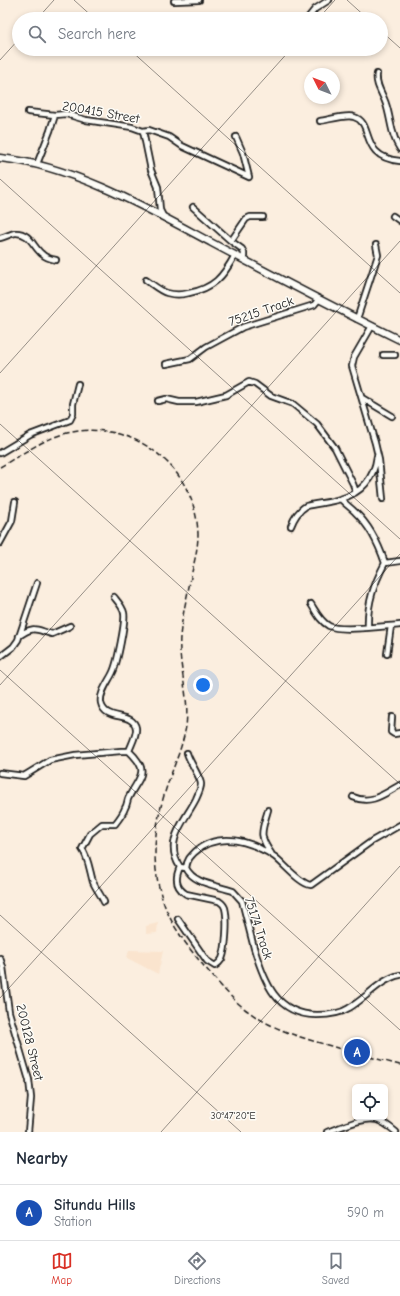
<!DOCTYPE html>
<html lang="en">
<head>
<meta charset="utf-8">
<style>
  :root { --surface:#fff; --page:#f6f6f7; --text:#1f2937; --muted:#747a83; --line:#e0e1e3; --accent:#d93025 }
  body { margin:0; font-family:"Comic Neue",sans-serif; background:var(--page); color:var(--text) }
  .controls { position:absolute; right:12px; bottom:12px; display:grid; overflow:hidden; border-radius:6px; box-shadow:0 2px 6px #0003 }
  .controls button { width:36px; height:36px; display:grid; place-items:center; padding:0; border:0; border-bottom:1px solid var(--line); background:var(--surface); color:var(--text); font:20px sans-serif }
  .compass { position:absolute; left:304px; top:68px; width:36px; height:36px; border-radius:50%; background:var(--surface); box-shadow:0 2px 6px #0003; rotate:312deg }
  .you { position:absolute; left:203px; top:685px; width:14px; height:14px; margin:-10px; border:3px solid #fff; border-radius:50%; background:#1a73e8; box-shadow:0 0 0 6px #1a73e833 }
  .badge { display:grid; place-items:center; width:26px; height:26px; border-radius:50%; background:var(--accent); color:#fff; font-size:13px; font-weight:700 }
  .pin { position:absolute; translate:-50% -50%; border:2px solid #fff; box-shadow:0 1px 4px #0006 }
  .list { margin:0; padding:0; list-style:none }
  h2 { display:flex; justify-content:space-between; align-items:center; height:52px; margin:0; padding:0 16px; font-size:17px }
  h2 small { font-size:13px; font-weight:400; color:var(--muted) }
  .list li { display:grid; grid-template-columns:26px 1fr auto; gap:12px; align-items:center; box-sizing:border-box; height:56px; padding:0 16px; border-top:1px solid var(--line) }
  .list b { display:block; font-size:15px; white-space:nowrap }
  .list p { margin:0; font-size:13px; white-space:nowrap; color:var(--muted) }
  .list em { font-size:13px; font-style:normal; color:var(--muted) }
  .icon { flex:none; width:22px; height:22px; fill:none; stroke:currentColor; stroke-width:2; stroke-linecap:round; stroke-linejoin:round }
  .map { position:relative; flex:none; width:400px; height:1132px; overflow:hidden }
  .search { position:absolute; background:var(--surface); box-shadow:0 2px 6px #0003; left:12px; right:12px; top:12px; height:44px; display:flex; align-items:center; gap:10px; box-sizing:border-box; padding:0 14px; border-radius:22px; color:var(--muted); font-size:15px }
  .sheet { height:108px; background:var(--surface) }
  nav { display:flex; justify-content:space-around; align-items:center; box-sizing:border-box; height:56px; border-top:1px solid var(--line); background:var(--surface); font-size:11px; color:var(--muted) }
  nav a { display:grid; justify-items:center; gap:2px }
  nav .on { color:var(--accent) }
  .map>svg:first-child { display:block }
  .built { fill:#fae4ce }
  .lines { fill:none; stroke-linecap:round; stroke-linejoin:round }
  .street-casing { stroke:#1c1c1c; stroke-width:8 }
  .secondary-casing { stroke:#1c1c1c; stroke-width:9 }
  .street { stroke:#fdfcf7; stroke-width:4.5 }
  .secondary { stroke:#fdfcf7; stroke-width:6 }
  .rail { stroke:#1c1c1c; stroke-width:1.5; stroke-dasharray:6 3; stroke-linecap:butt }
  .ticks { fill:none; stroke:#1c1c1c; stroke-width:1; stroke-opacity:0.45 }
  .labels { text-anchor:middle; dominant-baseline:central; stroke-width:3; stroke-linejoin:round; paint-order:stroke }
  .street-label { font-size:13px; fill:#1c1c1c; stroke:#fdfcf7 }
  .ticks-label { font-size:10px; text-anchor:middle; fill:#1c1c1c; stroke:#fdfcf7; stroke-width:3; stroke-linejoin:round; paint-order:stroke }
</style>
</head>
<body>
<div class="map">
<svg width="400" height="1132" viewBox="0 0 400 1132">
  <rect width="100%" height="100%" fill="#fbeedf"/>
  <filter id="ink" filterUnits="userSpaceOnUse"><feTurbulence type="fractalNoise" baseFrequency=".025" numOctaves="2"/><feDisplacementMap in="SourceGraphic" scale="8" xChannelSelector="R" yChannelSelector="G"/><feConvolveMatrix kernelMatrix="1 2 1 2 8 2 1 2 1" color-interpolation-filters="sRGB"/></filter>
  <g filter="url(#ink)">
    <!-- built -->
    <path class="built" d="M158 923 157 933 146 934V926Z
      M129 950 163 951 158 974 127 958Z"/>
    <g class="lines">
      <defs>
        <path id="street" d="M174 1 199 0
          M307 19 315 9 329 0
          M377 74C375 85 383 94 386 104 391 119 391 136 400 149
          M28 112 55 115 66 114 86 120 132 127 143 131 151 170 158 187 160 210 163 216
          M320 121C328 120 347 114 354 117 375 123 358 157 400 161
          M143 131 149 130 169 137 182 146 249 177 243 153 236 137
          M37 164 50 131 55 115
          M193 207 231 241 242 249 244 253V259
          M393 216 400 221
          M0 238C5 237 10 234 15 233 30 232 33 247 42 254 46 258 51 259 56 260
          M231 241 246 219 250 217H263
          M146 280C152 284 160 291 167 293 174 295 182 295 189 293 214 288 223 277 235 255
          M357 319 378 255 376 245
          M372 326 354 357 352 366 375 443 379 460 383 499
          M383 355H395
          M166 364 190 359 206 347 243 327 314 305 319 299
          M362 398 392 416
          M158 401 166 399 179 402H196L226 395 249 382 255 384 271 396 293 404 317 424 335 448 353 484 356 492
          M0 453 30 435 70 420 73 414V404L78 384
          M341 499C345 504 350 507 355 512 369 525 379 545 385 563 374 584 367 603 368 627
          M291 526C294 518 298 511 306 506 317 503 329 503 340 499 362 493 374 479 377 456
          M0 543 12 521 15 502
          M385 563 400 561
          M114 597C118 602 123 607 124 613 126 621 117 664 113 672 109 681 99 693 101 703 105 722 133 711 136 728 137 735 131 745 129 751
          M311 604C316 612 320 621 329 626 341 632 385 626 400 625
          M19 636C34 625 36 630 52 634L70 626
          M387 654 391 626
          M0 657 13 647 18 640 37 583
          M392 717 391 732 394 734 400 733
          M0 773 24 776 50 760 75 755 121 751H129C152 773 138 777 128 799 127 802 127 805 125 808 123 814 119 819 115 824H102L90 834 82 849C88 856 90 872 93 882 96 889 101 895 104 902
          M353 797C371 805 384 794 400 785
          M268 810C262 831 258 835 271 853
          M400 825 372 841 311 885C300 884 284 864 275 857 271 854 266 851 261 849 241 838 213 835 195 852 190 857 187 860 186 868 194 884 216 885 233 891L242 901C246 917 250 932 254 948 264 981 276 1015 317 1015 328 1015 340 1014 349 1008 365 999 382 978 400 975
          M180 867C163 841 185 821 196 799 198 794 201 789 201 784 201 778 189 761 187 753
          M178 919 207 961 215 966C218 964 220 962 222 959 226 949 228 920 225 908 224 905 222 903 219 901L186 894C175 887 175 878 180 867L186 868
          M0 958 3 967 9 1012 29 1080 31 1098 28 1132
          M327 1132C340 1128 364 1116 377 1120 384 1122 390 1127 396 1132"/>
        <path id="secondary" d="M0 158C72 165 149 209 212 243 274 276 337 309 400 340"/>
      </defs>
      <!-- street casing -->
      <use href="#street" class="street-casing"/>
      <!-- secondary casing -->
      <use href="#secondary" class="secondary-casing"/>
      <!-- street -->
      <use href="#street" class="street"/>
      <!-- secondary -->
      <use href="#secondary" class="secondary"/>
      <!-- rail -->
      <path class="rail" d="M0 467C21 455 43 439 67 433 133 418 196 467 198 534 198 547 195 559 192 572 188 593 182 615 180 637 178 667 190 696 186 726 183 745 175 763 169 780 155 820 149 860 163 901 171 925 187 946 203 965 217 981 231 999 249 1012 274 1030 302 1038 331 1046 354 1053 377 1059 400 1065"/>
    </g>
  </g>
  <!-- ticks -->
  <path class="ticks" d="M74 0 95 19M347 0 368 19M37 19 54 0M318 19 335 0M381 31 400 48M129 49 400 293M0 60 19 39M0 179 400 539M0 373 291 49M0 424 400 784M0 670 400 1030M0 685 400 241M0 915 241 1132M0 998 400 554M161 1132 400 866"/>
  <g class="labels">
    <!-- street labels -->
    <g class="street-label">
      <text transform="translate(101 112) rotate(10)">200415 Street</text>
      <text transform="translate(261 311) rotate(-19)">75215 Track</text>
      <text transform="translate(259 928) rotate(72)">75174 Track</text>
      <text transform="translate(30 1042) rotate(76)">200128 Street</text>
    </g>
  </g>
  <g class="ticks-label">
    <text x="233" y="1119">30°47'20"E</text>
  </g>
</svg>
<div class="controls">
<button><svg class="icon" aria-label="locate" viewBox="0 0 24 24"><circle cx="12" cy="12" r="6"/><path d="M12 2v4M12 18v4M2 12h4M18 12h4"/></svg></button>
</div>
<svg class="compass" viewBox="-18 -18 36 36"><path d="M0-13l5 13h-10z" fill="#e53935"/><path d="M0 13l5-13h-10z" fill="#747a83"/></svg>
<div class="you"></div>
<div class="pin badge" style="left:357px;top:1052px;background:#1a4fb4">A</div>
<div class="search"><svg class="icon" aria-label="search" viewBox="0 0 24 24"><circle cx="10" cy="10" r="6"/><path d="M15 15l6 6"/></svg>Search here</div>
</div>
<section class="sheet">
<h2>Nearby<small></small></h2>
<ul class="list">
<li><span class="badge" style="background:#1a4fb4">A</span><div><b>Situndu Hills</b><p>Station</p></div><em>590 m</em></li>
</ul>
</section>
<nav>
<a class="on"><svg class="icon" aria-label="map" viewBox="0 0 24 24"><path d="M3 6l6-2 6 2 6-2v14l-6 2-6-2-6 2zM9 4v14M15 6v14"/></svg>Map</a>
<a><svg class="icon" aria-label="directions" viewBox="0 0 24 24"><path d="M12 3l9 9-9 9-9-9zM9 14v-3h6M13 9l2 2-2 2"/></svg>Directions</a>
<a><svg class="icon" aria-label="saved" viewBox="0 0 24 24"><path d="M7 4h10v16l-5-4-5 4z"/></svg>Saved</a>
</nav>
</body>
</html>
